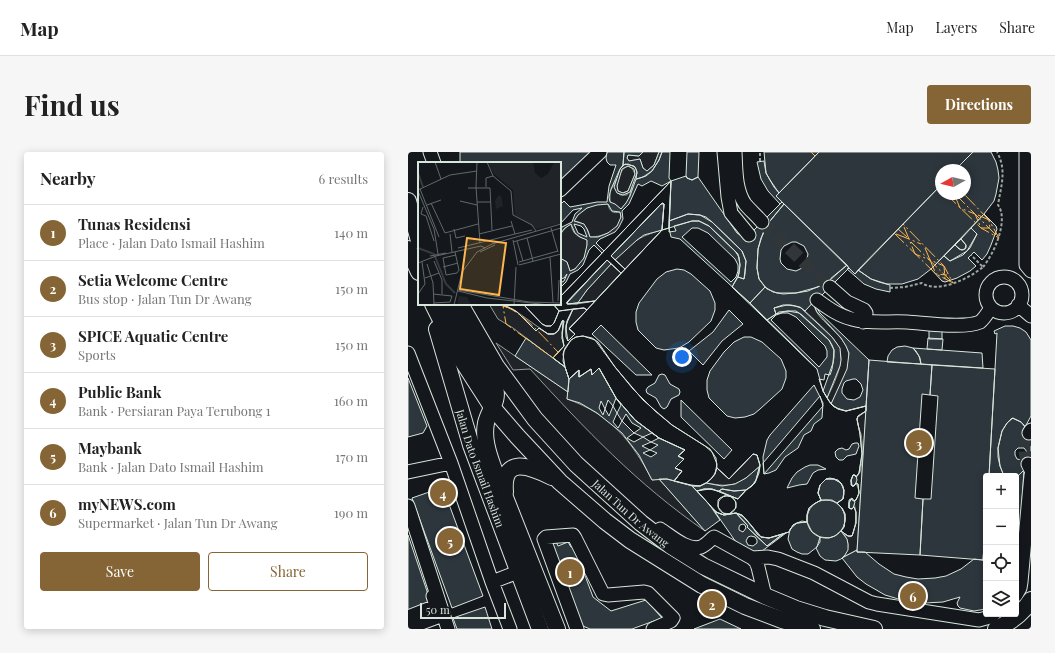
<!DOCTYPE html>
<html lang="en">
<head>
<meta charset="utf-8">
<style>
  :root { --surface:#fff; --page:#f6f6f6; --text:#222; --muted:#767676; --line:#e0e0e0; --accent:#856535 }
  body { margin:0; font-family:"Playfair Display",serif; background:var(--page); color:var(--text) }
  .controls { position:absolute; right:12px; bottom:12px; display:grid; overflow:hidden; border-radius:4px; box-shadow:0 2px 10px #0003 }
  .controls button { width:36px; height:36px; display:grid; place-items:center; padding:0; border:0; border-bottom:1px solid var(--line); background:var(--surface); color:var(--text); font:20px sans-serif }
  .compass { position:absolute; left:527px; top:12px; width:36px; height:36px; border-radius:50%; background:var(--surface); box-shadow:0 2px 10px #0003; rotate:262deg }
  .scale { position:absolute; left:12px; bottom:10px; width:86px; box-sizing:border-box; padding-left:4px; border:2px solid #d8e6dc; border-top:0; font-size:11px; line-height:14px; white-space:nowrap; color:#d8e6dc; -webkit-text-stroke:3px #14181c; paint-order:stroke }
  .you { position:absolute; left:274px; top:205px; width:14px; height:14px; margin:-10px; border:3px solid #fff; border-radius:50%; background:#1a73e8; box-shadow:0 0 0 6px #1a73e833 }
  .badge { display:grid; place-items:center; width:26px; height:26px; border-radius:50%; background:var(--accent); color:#fff; font-size:13px; font-weight:700 }
  .pin { position:absolute; translate:-50% -50%; border:2px solid #fff; box-shadow:0 1px 4px #0006 }
  .list { margin:0; padding:0; list-style:none }
  h2 { display:flex; justify-content:space-between; align-items:center; height:52px; margin:0; padding:0 16px; font-size:17px }
  h2 small { font-size:13px; font-weight:400; color:var(--muted) }
  .list li { display:grid; grid-template-columns:26px 1fr auto; gap:12px; align-items:center; box-sizing:border-box; height:56px; padding:0 16px; border-top:1px solid var(--line) }
  .list b { display:block; font-size:15px; white-space:nowrap }
  .list p { margin:0; font-size:13px; white-space:nowrap; color:var(--muted) }
  .list em { font-size:13px; font-style:normal; color:var(--muted) }
  .actions { display:flex; gap:8px; padding:12px 16px }
  .actions a { flex:1; padding:9px 0; border:1px solid var(--accent); border-radius:4px; text-align:center; font-size:14px; color:var(--accent) }
  .actions .main { background:var(--accent); color:#fff }
  .icon { flex:none; width:22px; height:22px; fill:none; stroke:currentColor; stroke-width:2; stroke-linecap:round; stroke-linejoin:round }
  .map { position:relative; flex:none; width:623px; height:477px; overflow:hidden; border-radius:4px }
  header { display:flex; align-items:center; gap:24px; box-sizing:border-box; height:56px; padding:0 20px; background:var(--surface); border-bottom:1px solid var(--line) }
  header strong { font-size:19px }
  nav { display:flex; gap:22px; margin-inline-start:auto; font-size:14px }
  .intro { display:flex; align-items:center; justify-content:space-between; box-sizing:border-box; height:96px; padding:0 24px }
  h1 { margin:0; font-size:28px }
  .button { padding:10px 18px; border-radius:4px; background:var(--accent); color:#fff; font-size:14px; font-weight:700 }
  main { display:flex; gap:24px; padding:0 24px }
  aside { flex:1; background:var(--surface); border-radius:4px; box-shadow:0 2px 10px #0003 }
  .map>svg:first-child { display:block }
  .green { fill:#202428; stroke:#939e99 }
  .building { fill:#2c363c; stroke:#d8e6dc; fill-rule:evenodd }
  .lines { fill:none; stroke-linecap:round; stroke-linejoin:round }
  .minor-tunnel { stroke:#313739; stroke-width:13; stroke-dasharray:13 6; stroke-linecap:butt }
  .minor-casing { stroke:#d8e6dc; stroke-width:15 }
  .major-casing { stroke:#d8e6dc; stroke-width:18 }
  .path { stroke:#9da8a2; stroke-width:2; stroke-dasharray:3 2; stroke-linecap:butt }
  .minor { stroke:#14181c; stroke-width:13 }
  .major { stroke:#14181c; stroke-width:16 }
  .power { stroke:#ffb74d; stroke-width:1; stroke-dasharray:14 3 2 3; stroke-linecap:butt }
  .labels { text-anchor:middle; dominant-baseline:central; stroke-width:3; stroke-linejoin:round; paint-order:stroke }
  .street-label { font-size:11px; fill:#d8e6dc; stroke:#14181c }
  .inset-river { fill:none; stroke:#363b3e; stroke-width:2 }
  .inset-road { fill:none; stroke:#626a69; stroke-width:1 }
  .view { fill:#ffb74d; fill-opacity:0.15; stroke:#ffb74d; stroke-width:2 }
  .inset-edge { fill:none; stroke:#d8e6dc; stroke-width:2 }
</style>
</head>
<body>
<header>
<strong>Map</strong>
<nav><a>Map</a><a>Layers</a><a>Share</a></nav>
</header>
<div class="intro"><h1>Find us</h1><a class="button">Directions</a></div>
<main>
<aside>
<h2>Nearby<small>6 results</small></h2>
<ul class="list">
<li><span class="badge">1</span><div><b>Tunas Residensi</b><p>Place · Jalan Dato Ismail Hashim</p></div><em>140 m</em></li>
<li><span class="badge">2</span><div><b>Setia Welcome Centre</b><p>Bus stop · Jalan Tun Dr Awang</p></div><em>150 m</em></li>
<li><span class="badge">3</span><div><b>SPICE Aquatic Centre</b><p>Sports</p></div><em>150 m</em></li>
<li><span class="badge">4</span><div><b>Public Bank</b><p>Bank · Persiaran Paya Terubong 1</p></div><em>160 m</em></li>
<li><span class="badge">5</span><div><b>Maybank</b><p>Bank · Jalan Dato Ismail Hashim</p></div><em>170 m</em></li>
<li><span class="badge">6</span><div><b>myNEWS.com</b><p>Supermarket · Jalan Tun Dr Awang</p></div><em>190 m</em></li>
</ul>
<div class="actions"><a class="main">Save</a><a>Share</a></div>
</aside>
<div class="map">
<svg width="623" height="477" viewBox="0 0 623 477">
  <rect width="100%" height="100%" fill="#14181c"/>
  <!-- green -->
  <path class="green" d="M235 0H251L246 13 239 19 235 16 232 7 221 9 219 6 220 3 231 4Z
    M220 14 224 16 227 22 220 39 214 41 210 39C207 32 212 16 220 14Z
    M208 28 207 37 212 43H219L224 35 220 49 213 57 202 50V40Z
    M200 52C201 59 205 62 212 60 217 77 195 85 182 85 180 76 176 70 166 69 172 56 187 51 200 52Z
    M163 72C164 82 171 86 179 87 180 100 175 115 162 119L159 110 152 106C152 92 148 80 163 72Z
    M254 78 217 117 207 108C225 90 229 85 254 78Z
    M203 112 213 121 187 149 169 152 179 138Z
    M411 144 406 153C408 162 414 167 420 173 427 180 434 186 438 194 448 212 431 236 423 252L419 246C444 196 434 194 397 159Z
    M81 152H95V154L105 157 140 182C150 183 152 177 154 169H156L154 186 156 194 145 206 105 176 90 167Z
    M176 156 179 158 161 176 167 182 160 189C155 178 159 167 165 157Z
    M88 191 160 240 159 247C202 262 224 289 244 328L251 327 297 379C229 332 177 277 122 217L105 218Z
    M458 259 449 398 435 405C442 397 441 390 436 382L442 385 445 382C449 368 448 362 446 349 457 340 446 334 448 326 449 324 451 322 452 320 455 309 455 293 453 282 451 276 449 272 449 266Z
    M345 302 349 303 352 314C331 333 326 336 298 331 304 327 306 323 309 316L321 327Z"/>
  <!-- building -->
  <path class="building" d="M52 0H185L152 30V11H52Z
    M199 0H216L215 13 212 17 203 37 201 45 202 50 207 52 213 57 218 51 222 44 228 27 235 25 244 19 251 8 254 0H262L261 26 263 29 254 34 243 29 234 34 230 32 221 52 214 59 215 67 211 75 207 80 192 87 188 91 196 99 194 101 186 93 181 98 175 113 170 118 162 122 158 130 152 136V131L156 129 159 122 156 126 152 127V106L159 110 162 119 167 117 176 106 179 93V88L172 85 167 81 163 72 157 76 152 82V78L154 75 164 70 167 62 174 56 165 58 152 72V53L156 49 162 55 189 50H199L201 34 208 13H202L199 10 198 6ZM200 52 204 59 212 60 213 65 209 74 200 81 190 85H182L179 77 176 72 166 69 170 63 179 56 189 53ZM166 72 173 74 176 77 179 85 170 81Z
    M216 0H235L231 4 220 3 219 6 221 9 232 7 235 16 239 19 246 13 251 0H254L251 8 244 19 238 24 229 27H228L229 20 227 15 220 12 215 13Z
    M279 0H291L290 25 284 28 279 26 278 24Z
    M356 0H411L371 41 366 35 358 21Z
    M411 0H565L547 18H533V33L447 122 368 44Z
    M565 0H583L588 10 590 18 591 26 588 42 586 49 576 62 523 117 510 127 494 132H479L463 127 450 118 533 33V42H557V18H547Z
    M356 9 358 21 362 28 371 41 368 44 374 50 372 52 360 39 353 27 349 10Z
    M217 12 226 14 228 17 229 21 222 40 215 43 209 41 206 35 212 17ZM220 14 226 17 227 22 220 39 215 41 210 39 209 34 214 17Z
    M278 24 279 26 284 28 290 25 329 81 335 85 341 83 374 50 376 52 362 69 353 86 350 97 349 116 351 127 357 135 342 151 324 135 330 125 336 127 337 122 338 109 334 99 304 70 292 63 280 62 261 69 263 29Z
    M263 29 261 80 268 79 266 74 284 69H291L301 74 327 99 331 105 332 113 331 122 324 135 409 217 359 168 371 160 380 159H388L394 163 421 188 426 198V205L424 217 422 223 417 222 416 228 411 227 415 239 423 252 430 257 438 259 458 254V259L450 264 449 267 452 282 454 302 451 321 448 325 447 323H445L443 328 444 334H446L448 331 450 332 451 341 448 348 446 349 443 347 441 351V356L444 357 446 355 448 360V371L444 384H440L433 379 436 375 437 368V362L434 356 429 351 435 347 436 338 433 331 426 327H418L412 333 410 341 413 348 406 352 401 356 399 363V370L389 371 385 373 381 380 361 386 353 385 334 363 328 361 316 363 308 360 289 339 296 337H304L330 347 338 338 344 334 348 328 352 313 349 303 345 302 321 327 309 316 307 322 303 327 298 331 292 334H285L266 329 274 319 267 316 276 307 270 304 277 298 251 286 227 268 208 246 191 216 184 223 183 217 171 225V218L161 227 157 215 145 206 156 194 154 181 156 169H154L150 179 146 182H140L131 176 128 179 109 160 100 155 95 154V152H115L134 172 138 174H143L146 171 151 159 145 152H152V145ZM255 51 256 52 254 78 217 117 203 104 253 52ZM199 108 213 121 187 149 159 152V150ZM176 156 179 158 161 177 167 182 160 189 158 177 159 169 165 157Z
    M263 29 261 76 254 78 256 52H253L203 104 217 117 213 121 199 108 159 151 160 152 187 149 179 158 176 156 151 159 145 152H152V145Z
    M255 51 256 52 254 78 236 83 229 88 207 108 203 104 253 52Z
    M376 52 439 113 422 128 410 135 388 141H369L359 137 351 127 349 116 350 97 355 81 362 69ZM384 90H388L396 94 400 102 398 111 396 115 388 119 379 117 373 111 372 107 373 98 376 94Z
    M280 62 292 63 298 65 304 70 334 99 338 109 336 127 330 125 332 113 330 102 301 74 291 69H284L261 76V69Z
    M576 62 588 74 589 77 583 93 579 102 574 108 566 100 560 106 568 114 562 119 549 126 537 130 534 129 523 117 536 104 542 109 559 99 569 82 563 76Z
    M261 76 263 85 272 87 342 151 409 217 415 239 421 249 426 255 438 259 458 254V259L450 264 449 267 452 282 454 302 451 321 448 325 447 323H445L443 328 444 334H446L448 331 450 332 451 341 448 348 446 349 443 347 441 351V356L444 357 446 355 448 360V371L444 384H440L433 379 436 375 437 368V362L434 356 429 351 435 347 436 338 433 331 426 327H418L412 333 410 341 413 348 406 352 401 356 399 363V370L389 371 385 373 381 380 361 386 353 385 334 363 328 361 316 363 308 360 289 339 296 337H304L330 347 338 338 344 334 348 328 352 313 349 303 345 302 321 327 309 316 308 306 302 297 264 273 235 248 207 215 187 188 175 184 168 185 163 188 157 196 155 202 157 215 145 206 156 194 154 186 155 168 150 179 146 182H140L131 176 128 179 109 160 100 155 95 154V152H115L134 172 138 174H143L146 171 151 159 165 157 158 173V185L160 189 167 182 161 177 254 78ZM269 117 276 118 283 122 302 139 307 151V158L303 169 281 190 271 196 256 198 248 196 230 178 228 170V160L231 151 249 127 258 120ZM321 158 335 172 314 189 295 213 281 199 305 180ZM193 173 244 223H228L184 182ZM336 185H343L354 190 373 207 378 219V226L374 237 352 257 346 262 337 265 327 266 319 264 301 246 299 238V228L302 219 316 200 326 190ZM254 222 257 223 262 232 271 237 272 240 271 243 263 247 259 255 256 257 253 255 248 246 239 241 238 238 240 235 247 231 251 223ZM406 233 415 251 414 266 406 272 403 279 396 283 390 296 377 305 368 318 361 321 356 322 355 305 359 288 362 283ZM273 248 324 298 316 307 273 265ZM447 291H450L451 294 448 302 439 304 435 308H431L428 305 427 300 430 297 434 296 438 298 441 297 444 292ZM402 313H410L418 317 410 318 405 321 399 332 391 333 379 336 384 326 389 320 397 315ZM318 343 324 345 328 350V356L321 362 315 361 310 355V348L312 346Z
    M284 76H290L300 81 327 107 330 113V119L328 125 323 130 274 85Z
    M563 76 569 82 562 96 555 103 542 109 536 104 547 93 553 98 557 97 558 93 553 87Z
    M553 87 558 93V96L555 98 551 97 547 93Z
    M199 108 203 112 179 138 169 152H159V150Z
    M439 113 441 116 411 146 408 154 412 161 461 208 458 254 438 259 430 257 423 252 439 217 441 201 438 194 433 186 409 160 406 153 411 144 397 159 392 155 383 153H375L366 156 368 162 359 168 342 151 357 135 365 140 375 142 388 141 400 139 416 132ZM445 227H448L453 232 455 238 452 245 446 248 439 247 434 241V237L436 231 438 229Z
    M441 116 447 122 450 118 463 127 471 130 482 133V140L468 137 456 132 439 117Z
    M379 153 387 154 393 156 424 185 432 196 433 208 432 214 419 246 415 239 425 211 426 198 424 193 421 188 391 161 380 159 368 162 366 156Z
    M374 161H380L388 165 417 194 419 199V205L411 215 363 168 368 163Z
    M597 174H605L612 176 618 180 623 188V264L617 275 613 270 605 266 599 271 594 279 590 296 592 314 596 324H581L589 181 587 182 586 179Z
    M521 176 534 177V187H521Z
    M175 184 184 186 190 190 207 215 225 237 247 259 264 273 297 294 304 300 309 312 307 322 303 327 298 331 292 334H285L266 329 274 319 267 316 276 307 270 304 277 298 251 286 227 268 208 246 191 216 184 223 183 217 171 225V218L161 227 155 209 156 199 163 188 168 185Z
    M118 186 157 215 161 227 160 240 107 204Z
    M520 186 535 187 534 198 519 197Z
    M497 194 505 196 508 199 512 206 513 212 479 210 480 204 484 198 489 195Z
    M505 196 574 201 575 216 513 212 511 204Z
    M461 208 524 213 522 243 514 242 507 346 515 347 512 403 449 400Z
    M524 213 587 217 581 324H578V366L575 408 512 403 515 347H523L530 244 522 243Z
    M191 216 208 246 227 268 251 286 277 298 270 304 276 307 267 316 274 319 266 329 259 327 244 328 231 303 214 281 189 261 172 251 159 247 161 227 171 218V225L183 217 184 223Z
    M0 226 19 274 15 281 0 285Z
    M412 244 415 254 356 322 355 311Z
    M208 246 213 253 209 261 205 254Z
    M200 248 205 254 201 264 197 257Z
    M193 249 197 257 195 263 191 256Z
    M209 261 214 269 210 276 205 270Z
    M218 262 224 271 233 276 226 281 214 269Z
    M604 266 613 270 616 273 621 281 623 290V302L621 310 616 318 608 326V324H596L592 314 590 305V296L594 279 599 271ZM610 296H616L619 300 618 306 614 308 609 307 607 303V299Z
    M226 281 235 285 226 290 219 286Z
    M244 281 251 286 243 290 235 285Z
    M243 290 250 293 242 298 234 294Z
    M242 298 249 301 243 305 235 301Z
    M352 314 351 321 347 331 338 338 326 339 314 337 311 339 301 337 289 339 283 333 292 334 298 331 314 334 327 332 338 326Z
    M616 318 611 395 608 408V326Z
    M445 323 448 324 449 328 447 333 445 334 443 333V329Z
    M422 326 430 328 435 334 436 342 435 347 429 351 424 348H413L410 341 412 333 418 327Z
    M251 327H259L283 333 301 352 312 368 297 379Z
    M314 337 326 339 338 338 330 347 311 339Z
    M27 338 38 344 75 444 44 456 4 346Z
    M310 353a9 9 0 1 1 18 0a9 9 0 1 1-18 0Z
    M444 346 447 350 445 356 443 357 441 356V348Z
    M399 367a19 19 0 1 1 38 0a19 19 0 1 1-38 0Z
    M305 357 310 361 316 363 328 361 340 374 339 375 359 394 375 382 378 381 354 399 351 400H338L330 393ZM335 372 337 373 338 376 335 380 331 378V375L332 373ZM343 384 347 385 349 388V391L345 394 340 393 338 389 340 385Z
    M328 361 336 365 343 373 349 382 353 385 361 386 375 382 359 394 339 375 340 374Z
    M578 367V413L575 408Z
    M394 369 399 370 404 380 412 385 409 395 400 402H394L389 400 384 397 380 387 382 377 389 371Z
    M433 379 439 387 440 392V398L437 403 433 407 428 409 417 408 412 404 408 396 412 390V385L421 386 427 384Z
    M0 383 24 454 0 462Z
    M147 387 150 394 160 390 163 395 166 394 185 445 203 459 238 448 254 466 224 477H182L168 471 138 391Z
    M449 398V400H457L471 412 486 422 498 425 510 427 527 426 538 424 553 417 566 407 575 408 578 413V457L566 459 552 456 550 454 549 451 552 445 535 450 517 451 497 449 477 443 458 432 449 425 434 406Z
    M77 455 84 477H49L45 466Z
    M312 467 333 477H286Z"/>
  <g class="lines">
    <!-- minor-tunnel -->
    <path class="minor-tunnel" d="M354 70 422 135
      M620 312C616 303 616 291 621 281"/>
    <defs>
      <path id="minor" d="M22 0 26 11
        M316 0 320 45 323 61 341 83
        M327 0C328 17 327 37 337 52 342 58 349 64 354 70
        M618 0V113L623 119
        M152 38 192 0
        M578 143a18 18 0 1 1 36 0a18 18 0 1 1-36 0Z
        M422 135 439 150 456 158 458 161 455 170
        M409 148C420 156 431 164 444 167 462 172 480 169 499 170 517 171 556 177 572 170 576 167 580 160 583 156
        M610 153 623 164
        M0 201 43 311 84 430 102 477
        M621 281 623 278
        M620 312 623 318
        M0 320 43 311
        M0 354 40 477
        M252 377C263 384 279 399 293 395 298 393 302 388 306 385L344 406 348 410 350 415 357 444
        M344 406 360 405 370 407 406 421 461 450 469 452 571 468 582 465 586 462
        M84 430 110 420
        M608 443 612 436 613 430 623 323
        M0 465 28 454 25 444
        M0 476 35 463
        M169 477 136 387 138 385 165 383 167 386 195 442 200 443 236 440 240 441 265 466 263 469 245 477"/>
      <g id="major">
        <path d="M0 49 11 89"/>
        <path d="M0 97 11 120"/>
        <path d="M25 152 50 202 84 255 109 284 152 330 197 369 222 388 294 433 337 454 374 468 404 477"/>
        <path d="M38 152 87 236C91 249 81 258 78 271 75 286 80 301 85 315L149 477"/>
        <path id="s1" d="M52 152 88 214 127 267 168 312 233 371 263 394 295 414 357 444 388 457 417 466 466 477"/>
        <path id="s2" d="M29 177 63 293 132 477"/>
        <path d="M97 340C94 303 122 314 144 325"/>
        <path d="M588 477C601 471 615 461 623 448"/>
      </g>
    </defs>
    <!-- minor casing -->
    <use href="#minor" class="minor-casing"/>
    <!-- major casing -->
    <use href="#major" class="major-casing"/>
    <!-- path -->
    <path class="path" d="M352 9V0
      M575 115C586 102 601 68 590 53 593 34 599 18 589 0
      M482 136 497 135 514 131C530 142 562 126 575 115L563 103"/>
    <!-- minor -->
    <use href="#minor" class="minor"/>
    <!-- major -->
    <use href="#major" class="major"/>
    <!-- power -->
    <path class="power" d="M403 0 407 4
      M531 35 533 37
      M538 42 573 76 591 86 581 68 556 42
      M547 42 588 83
      M547 44 552 56 567 62 573 76H582
      M570 63 581 68 582 77
      M496 75 501 87 513 92
      M490 77 499 85
      M486 81 528 122 545 131 536 114 495 72
      M488 82 501 87 507 102 522 108 528 122 539 123
      M503 90 543 129
      M517 96 522 108 536 114 537 127
      M95 154C113 158 137 187 150 200L145 206 98 172Z"/>
  </g>
  <g class="labels">
    <!-- street labels -->
    <g class="street-label">
      <text stroke="none"><textPath href="#s2" startOffset="146">Jalan Dato Ismail Hashim</textPath></text>
      <text stroke="none"><textPath href="#s1" startOffset="272">Jalan Tun Dr Awang</textPath></text>
    </g>
  </g>
  <!-- overview -->
  <g transform="translate(10 10)">
    <rect width="143" height="143" fill="#14181c"/>
    <path d="M70 0H115L117 11 123 16 130 12 136 0H143V61L119 67 97 53 95 28 75 11ZM83 33 85 44 78 47 77 39 80 34ZM41 134 49 135 53 143H39Z" fill="#202428"/>
    <path class="inset-river" d="M0 11 5 25M0 86 16 92 28 122 37 131"/>
    <path class="inset-road" d="M17 0 23 17M59 0 58 25 62 81M69 0 75 14 93 29 95 53 114 63 118 69M68 25V16L75 14M50 26H72L74 68M2 27 21 75M0 28 32 13 59 9M0 29 16 67 20 92M42 39 59 43M59 40H73M13 41 27 71 60 62M9 43 23 38M5 45 3 52 8 54M8 54 16 79M93 59 97 72M133 66 140 90M36 67 38 76 47 74M32 72 34 90M61 72 94 64M97 72 114 68M109 76 115 99M95 78 100 103M99 79 105 99M95 80 143 66M40 86 97 72M37 90 41 108 39 111 28 113 25 96 38 93M62 90 77 83M12 94 28 91M132 95 135 140M16 99 24 118V132M101 100 140 89M0 101 18 94 63 84 67 86M9 102 15 121 16 143M101 103 143 92M25 105 40 101M7 116 21 111M40 128 111 140 143 141M40 129 69 136 131 143M0 132 7 122 4 100M15 132 34 134 32 140 16 141M140 139 141 118M36 143 44 110 59 90 74 82 143 62M96 143 98 105"/>
    <path class="view" d="M49 76 88 81 81 133 42 127Z"/>
    <rect width="143" height="143" class="inset-edge"/>
  </g>
</svg>
<div class="controls">
<button>+</button>
<button>−</button>
<button><svg class="icon" aria-label="locate" viewBox="0 0 24 24"><circle cx="12" cy="12" r="6"/><path d="M12 2v4M12 18v4M2 12h4M18 12h4"/></svg></button>
<button><svg class="icon" aria-label="layers" viewBox="0 0 24 24"><path d="M12 4l9 5-9 5-9-5zM3 14l9 5 9-5"/></svg></button>
</div>
<svg class="compass" viewBox="-18 -18 36 36"><path d="M0-13l5 13h-10z" fill="#e53935"/><path d="M0 13l5-13h-10z" fill="#767676"/></svg>
<div class="scale">50 m</div>
<div class="you"></div>
<div class="pin badge" style="left:162px;top:420px">1</div>
<div class="pin badge" style="left:304px;top:452px">2</div>
<div class="pin badge" style="left:511px;top:291px">3</div>
<div class="pin badge" style="left:35px;top:341px">4</div>
<div class="pin badge" style="left:42px;top:389px">5</div>
<div class="pin badge" style="left:505px;top:444px">6</div>
</div>
</main>
</body>
</html>
